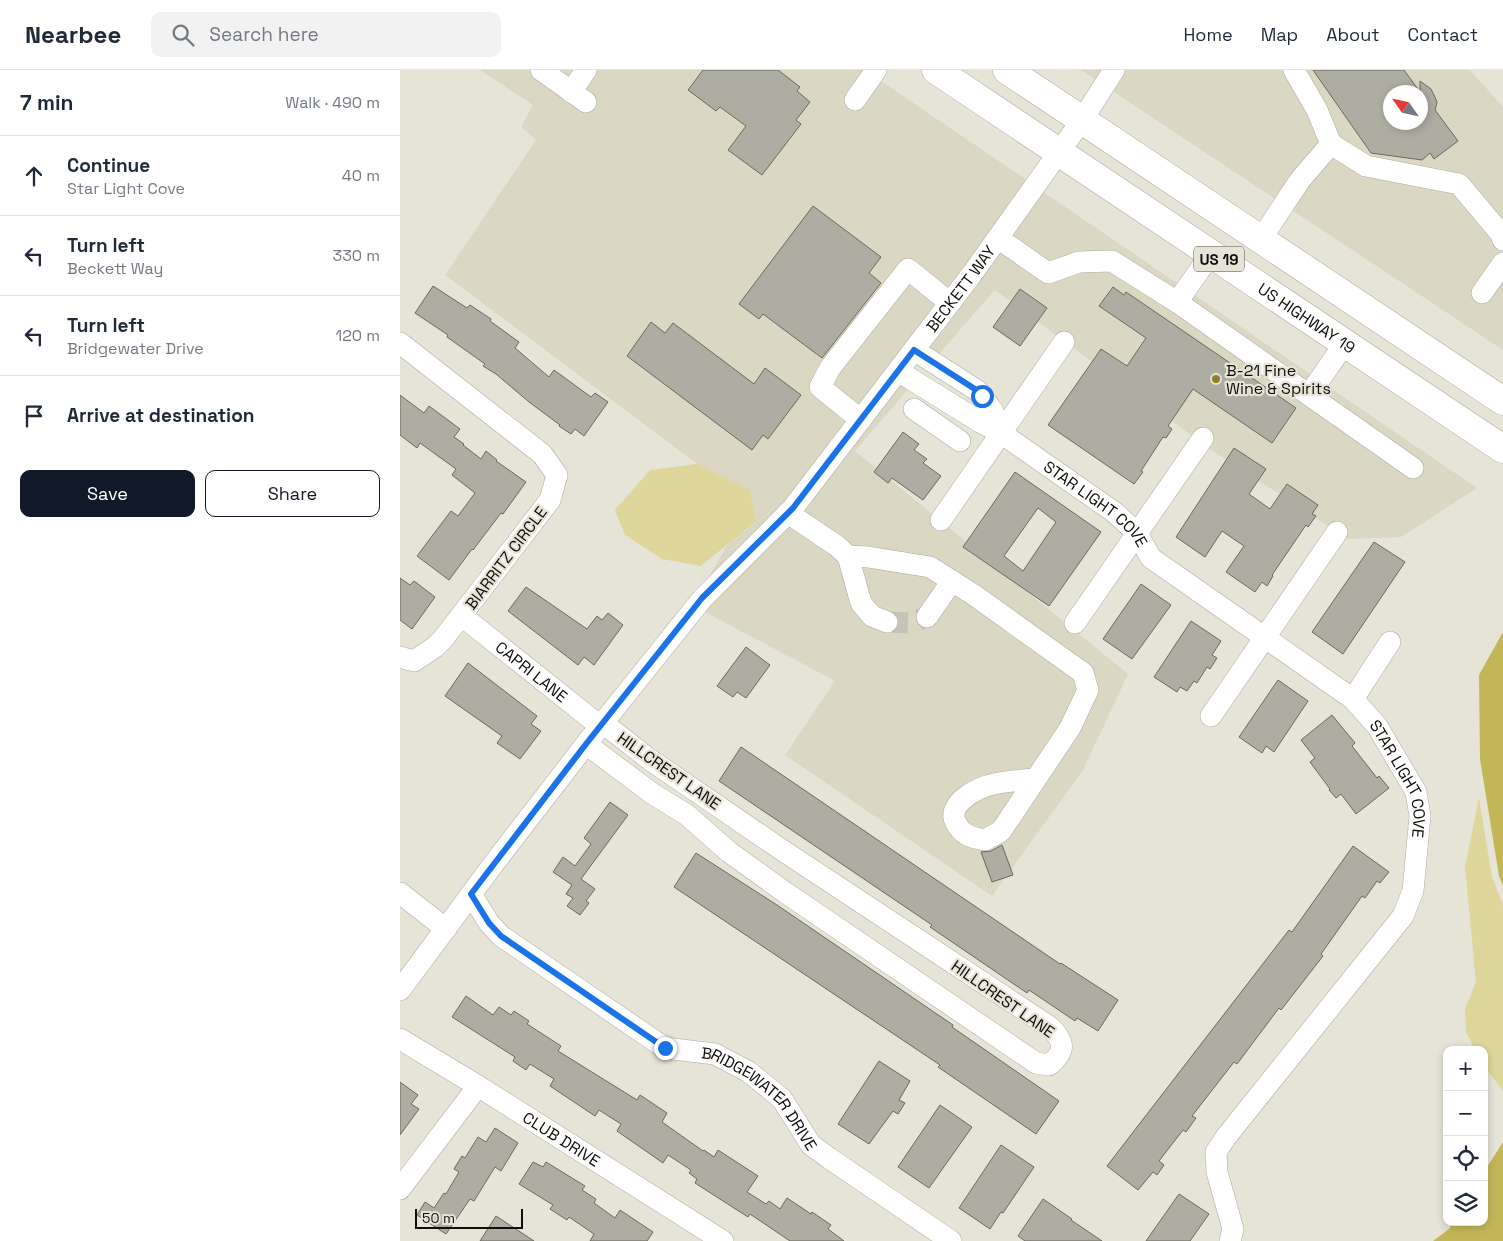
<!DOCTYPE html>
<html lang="en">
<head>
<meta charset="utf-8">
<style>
  :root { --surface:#fff; --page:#f2f2f3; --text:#1f2937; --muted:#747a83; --line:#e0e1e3; --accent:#111827 }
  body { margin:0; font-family:"Space Grotesk",sans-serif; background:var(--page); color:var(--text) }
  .controls { position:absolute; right:15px; bottom:15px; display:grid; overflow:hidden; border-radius:10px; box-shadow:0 2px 8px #0003 }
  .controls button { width:45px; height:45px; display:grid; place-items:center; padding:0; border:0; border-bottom:1px solid var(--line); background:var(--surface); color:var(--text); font:25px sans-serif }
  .compass { position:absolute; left:983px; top:15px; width:45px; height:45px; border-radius:50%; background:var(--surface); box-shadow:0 2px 8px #0003; rotate:304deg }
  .scale { position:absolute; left:15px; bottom:12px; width:108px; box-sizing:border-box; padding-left:5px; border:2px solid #0f0e0a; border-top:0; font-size:14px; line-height:18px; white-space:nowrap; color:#0f0e0a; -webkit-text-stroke:4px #e6e4d7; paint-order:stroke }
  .stop { position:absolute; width:15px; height:15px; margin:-11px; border:4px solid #1a73e8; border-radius:50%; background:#fff }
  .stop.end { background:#1a73e8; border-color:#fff; box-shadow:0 1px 5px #0008 }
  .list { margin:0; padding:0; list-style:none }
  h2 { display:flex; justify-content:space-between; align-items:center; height:65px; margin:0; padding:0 20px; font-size:21px }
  h2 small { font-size:16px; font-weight:400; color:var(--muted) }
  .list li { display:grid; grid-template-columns:32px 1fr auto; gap:15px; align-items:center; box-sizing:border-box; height:80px; padding:0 20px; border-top:1px solid var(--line) }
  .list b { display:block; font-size:19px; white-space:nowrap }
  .list p { margin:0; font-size:16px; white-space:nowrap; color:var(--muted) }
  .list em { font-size:16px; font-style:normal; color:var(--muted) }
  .actions { display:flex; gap:10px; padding:15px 20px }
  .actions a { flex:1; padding:11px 0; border:1px solid var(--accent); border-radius:10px; text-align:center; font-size:18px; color:var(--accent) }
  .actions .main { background:var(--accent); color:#fff }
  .icon { flex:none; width:28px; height:28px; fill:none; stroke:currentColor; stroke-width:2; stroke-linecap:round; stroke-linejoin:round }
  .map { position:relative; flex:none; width:1103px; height:1171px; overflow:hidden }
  header { display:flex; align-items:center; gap:30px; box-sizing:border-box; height:70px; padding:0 25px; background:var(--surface); border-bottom:1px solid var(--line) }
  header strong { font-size:24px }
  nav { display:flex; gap:28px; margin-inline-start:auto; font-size:18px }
  .search { width:350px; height:45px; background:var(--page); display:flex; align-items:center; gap:12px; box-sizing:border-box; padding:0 18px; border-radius:10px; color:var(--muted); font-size:19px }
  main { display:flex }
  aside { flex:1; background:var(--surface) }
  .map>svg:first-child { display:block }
  .built { fill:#dad7c3; fill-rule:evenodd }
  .green { fill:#ded69a }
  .water { fill:#c3b659 }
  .building { fill:#aeada1; stroke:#6b6a5e; fill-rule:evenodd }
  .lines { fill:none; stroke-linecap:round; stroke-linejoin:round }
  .minor-tunnel { stroke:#c6c4b8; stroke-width:21; stroke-dasharray:21 11; stroke-linecap:butt }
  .minor-casing { stroke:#adab9f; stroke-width:22 }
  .highway-casing { stroke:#adab9f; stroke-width:29 }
  .minor { stroke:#fff; stroke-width:21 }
  .highway { stroke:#fff; stroke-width:28 }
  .route { stroke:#1a73e8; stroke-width:6 }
  .poi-dot { fill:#8d8128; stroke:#e6e4d7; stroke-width:2 }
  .labels { text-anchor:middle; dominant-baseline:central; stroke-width:4.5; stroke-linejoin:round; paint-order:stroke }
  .shield { fill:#e6e4d7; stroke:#504e48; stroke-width:1 }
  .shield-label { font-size:15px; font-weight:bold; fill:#0f0e0a }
  .street-label { font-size:16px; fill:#0f0e0a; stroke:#e6e4d7 }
  .poi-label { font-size:16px; fill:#0f0e0a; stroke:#e6e4d7; text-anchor:start }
</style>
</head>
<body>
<header>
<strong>Nearbee</strong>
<div class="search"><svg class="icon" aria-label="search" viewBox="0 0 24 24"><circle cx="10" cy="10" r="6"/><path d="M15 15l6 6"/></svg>Search here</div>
<nav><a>Home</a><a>Map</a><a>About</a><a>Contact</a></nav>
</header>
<main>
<aside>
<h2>7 min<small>Walk · 490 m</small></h2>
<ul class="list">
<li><svg class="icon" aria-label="ahead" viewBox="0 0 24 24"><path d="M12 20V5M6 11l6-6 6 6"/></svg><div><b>Continue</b><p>Star Light Cove</p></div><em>40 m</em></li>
<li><svg class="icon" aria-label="left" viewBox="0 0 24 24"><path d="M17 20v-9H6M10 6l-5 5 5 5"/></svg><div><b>Turn left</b><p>Beckett Way</p></div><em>330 m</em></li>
<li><svg class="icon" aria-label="left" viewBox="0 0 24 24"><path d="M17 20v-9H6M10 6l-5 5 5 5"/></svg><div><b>Turn left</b><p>Bridgewater Drive</p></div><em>120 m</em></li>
<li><svg class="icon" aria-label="arrive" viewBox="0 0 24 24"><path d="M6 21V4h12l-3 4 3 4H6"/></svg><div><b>Arrive at destination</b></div></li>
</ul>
<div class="actions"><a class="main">Save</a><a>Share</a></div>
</aside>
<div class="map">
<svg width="1103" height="1171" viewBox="0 0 1103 1171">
  <rect width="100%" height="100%" fill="#e6e4d7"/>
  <!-- built -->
  <path class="built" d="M80 0H465L628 111 565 199 387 432 304 515 328 474 356 451 350 420 297 394 45 205 136 70 121 57 133 35Z
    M681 0H1070L1103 37V280ZM991 22H1021V52H991Z
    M642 121 1077 418 1001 467 948 469 807 377 595 220 537 286 526 279Z
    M501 311 510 317 455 381 728 604 683 700 592 826 385 685 435 611 303 541Z"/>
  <!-- green -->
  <path class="green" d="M297 394 350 420 356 451 301 496 262 489 225 465 215 440 250 400Z
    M1079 728 1092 807 1103 835V1021L1084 996V980H1075L1066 962 1065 939 1076 912 1065 797Z"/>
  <!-- water -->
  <path class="water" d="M1103 562V816L1099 806 1080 689 1079 605Z
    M1103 1072V1171H1033L1049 1159 1053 1152H1084V1102Z"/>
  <!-- building -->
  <path class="building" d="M303 0H378L400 17 397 21 410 32 396 50 401 54 362 105 328 80 346 56 320 37 316 41 288 20Z
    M913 0H1004L1020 22H990V52H1020V11L1031 19 1034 25 1037 32 1035 40 1058 71 1034 89 1030 83 1022 90 971 83Z
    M413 136 481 187 469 203 481 213 422 288 363 244 359 249 339 234Z
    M33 216 67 238 70 235 91 249 90 251 119 272 115 278 149 307 154 300 191 327 195 323 208 332 184 366 175 359 171 364 159 356 160 355 129 332 96 304 83 296 85 294 47 267 48 265 15 243Z
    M713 217 724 225 726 222 896 338 872 373 793 319 768 356 772 359 766 368 763 367 741 401 743 402 734 414 648 355 701 279 727 296 746 268 699 236Z
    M620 219 647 238 620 276 593 257Z
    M251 252 265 263 273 253 354 314 365 298 401 325 368 369 363 365 352 380 227 286Z
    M0 325 24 343 29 336 60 359 54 367 64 374 63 375 81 389 86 381 97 390 96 391 126 412 103 444 101 443 73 480 72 479 49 510 17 486 51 441 58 446 75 423 52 405 56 399 20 373 17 378 0 365Z
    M503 362 519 374 514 380 527 389 523 393 541 406 523 430 492 408 488 413 474 402Z
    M834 378 866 399 849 424 870 439 887 414 918 435 912 444 916 446 908 457 906 455 872 505 873 506 867 516 862 512 855 522 826 502 844 476 822 461 805 487 776 467Z
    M615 402 701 462 649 536 563 477ZM638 438 656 452 623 501 604 486Z
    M974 472 1005 492 943 584 912 562Z
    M0 508 10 515 14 511 35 527 12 559 0 550Z
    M741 514 771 535 732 589 703 569Z
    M126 517 187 559 197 546 202 550 208 543 223 555 194 595 184 587 178 595 108 541Z
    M791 551 821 571 812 585 817 588 810 599 807 597 797 613 794 611 787 621 780 617 777 622 754 607Z
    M346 577 370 595 346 628 337 622 333 627 317 616Z
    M68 593 137 646 131 654 141 661 120 689 97 673 102 666 45 626Z
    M878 610 908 631 874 682 866 676 862 683 839 667Z
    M932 645 955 673 952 676 977 708 979 706 989 718 956 744 941 724 936 728 929 720 930 719 910 692 915 688 901 670Z
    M341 677 660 894 661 893 718 930 698 961 677 948 675 951 629 920 627 923 530 857 532 855 319 711Z
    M210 732 228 745 181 809 195 819 186 831 189 833 180 845 167 836 173 828 166 824 172 815 153 802 163 787 175 796 191 774 184 768Z
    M602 775 613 805 592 812 581 782 591 781Z
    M953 776 989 802 980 813 977 811 965 828 962 826 921 884 923 886 881 940 879 938 837 994 834 992 792 1046 796 1048 786 1062 783 1060 759 1091 764 1095 757 1105 753 1102 738 1120 707 1096 889 860 892 862Z
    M296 783 377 835 553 955 552 957 659 1031 636 1064 538 997 540 995 274 817Z
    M66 926 93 945 99 937 111 945 114 941 129 951 127 954 161 976 158 981 237 1030 240 1025 267 1043 262 1052 303 1081 304 1080 314 1087 318 1080 358 1106 347 1122 366 1134 369 1131 380 1139 387 1128 411 1144 412 1142 431 1155 428 1159 444 1171H390L350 1144 348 1147 295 1113 297 1109 289 1103 291 1100 268 1085 263 1093 217 1061 221 1054 199 1040 195 1046 150 1016 154 1009 130 994 126 1000 113 991 115 987 52 947Z
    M479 991 510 1011 499 1030 505 1033 498 1044 493 1041 469 1074 438 1054Z
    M0 1012 18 1025 11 1034 19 1039 0 1065Z
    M540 1035 572 1057 529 1118 498 1097Z
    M95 1058 118 1073 101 1101 95 1097 74 1131 70 1129 46 1164 17 1145 25 1132 34 1138 44 1123 46 1124 59 1102 54 1099 62 1086 65 1088 78 1067 86 1072Z
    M601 1075 634 1097 603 1143 601 1142 590 1159 559 1138Z
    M133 1092 143 1097 146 1092 185 1116 182 1120 196 1129 194 1133 215 1148 220 1140 253 1162 247 1171H190L194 1164 169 1147 167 1150 150 1139 153 1135 119 1114Z
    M779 1124 809 1144 790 1171H746Z
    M643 1129 672 1149 671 1150 702 1171H625L618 1166Z
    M96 1146 134 1171H80Z"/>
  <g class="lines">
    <!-- minor-tunnel -->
    <path class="minor-tunnel" d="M487 552 509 553 527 547"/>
    <defs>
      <g id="minor">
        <path d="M141 0 186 32"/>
        <path d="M894 0 917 40 931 74 966 96 1059 114 1101 164 1103 170"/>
        <path d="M171 22 186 0"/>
        <path d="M455 30 476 0"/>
        <path d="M598 168 648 203 679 192 712 191 777 232"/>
        <path d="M861 169 900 110 931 74"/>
        <path d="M811 184 777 232 909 325 945 273"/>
        <path d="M1082 223 1103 193"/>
        <path d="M0 273 142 384 157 405 150 430 43 569 35 577 14 591 0 587"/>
        <path d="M514 280 578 321 593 341 601 363"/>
        <path id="s1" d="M498 301 580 352 601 363 714 442 736 462 751 488 953 629 977 656 1016 722 1020 746 1013 821 1003 846 826 1067 816 1082 817 1102 833 1159 830 1171"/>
        <path d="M909 325 1013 398"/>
        <path d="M514 339 560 371"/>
        <path d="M461 350 420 317 430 298 508 199 550 233"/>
        <path d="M388 443 437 476 448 486 468 487 530 497 574 525 683 603 688 620 670 658 601 761 585 770C571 767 563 766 556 753 545 734 578 717 594 714 607 711 622 710 636 709"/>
        <path d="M541 450 664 272"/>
        <path d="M448 486 461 533 472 546 487 552"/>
        <path id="s2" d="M62 546 200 656"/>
        <path d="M527 547 552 511"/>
        <path d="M675 553 803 368"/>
        <path d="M953 629 990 572"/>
        <path d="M811 646 937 462"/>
        <path d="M186 674 253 724 287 745 329 782 386 823 636 993 649 995C666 981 665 972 650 957L382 780 249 689 203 653"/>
        <path d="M0 823 46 859"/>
        <path id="s3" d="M71 824 89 853 101 866 265 978 315 984 349 1002 382 1029 411 1075 429 1088 551 1171"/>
        <path id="s4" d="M0 920 95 792 186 674 302 529 393 438 572 204 682 50 714 0"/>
        <path id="s5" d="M0 969 78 1016 323 1171"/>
        <path d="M0 1119 78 1016"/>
      </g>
      <g id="highway">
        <path id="s6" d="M536 0 1103 379"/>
        <path d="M607 0 1103 331"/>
      </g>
    </defs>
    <!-- minor casing -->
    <use href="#minor" class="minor-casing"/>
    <!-- highway casing -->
    <use href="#highway" class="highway-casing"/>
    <!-- minor -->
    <use href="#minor" class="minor"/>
    <!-- highway -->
    <use href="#highway" class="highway"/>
  </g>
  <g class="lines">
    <!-- route -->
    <path class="route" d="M265 978 101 866 89 853 71 824 186 674 302 528 393 438 514 280 578 321 582 326"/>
  </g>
  <!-- markers -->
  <circle class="poi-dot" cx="816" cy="309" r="5"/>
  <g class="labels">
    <!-- shield labels -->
    <rect class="shield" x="794" y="176.5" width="50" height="25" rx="4"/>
    <g class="shield-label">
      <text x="819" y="189">US 19</text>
    </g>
    <!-- street labels -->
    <g class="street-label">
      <text stroke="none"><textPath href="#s4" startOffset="899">BECKETT WAY</textPath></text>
      <text stroke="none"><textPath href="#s6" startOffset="446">US HIGHWAY 19</textPath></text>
      <text stroke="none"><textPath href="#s1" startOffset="239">STAR LIGHT COVE</textPath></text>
      <text transform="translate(106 488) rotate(-53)">BIARRITZ CIRCLE</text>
      <text stroke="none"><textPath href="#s2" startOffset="89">CAPRI LANE</textPath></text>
      <text transform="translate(269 701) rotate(35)">HILLCREST LANE</text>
      <text stroke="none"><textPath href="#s1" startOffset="659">STAR LIGHT COVE</textPath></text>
      <text transform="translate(603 929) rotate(35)">HILLCREST LANE</text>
      <text stroke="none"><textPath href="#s3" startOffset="364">BRIDGEWATER DRIVE</textPath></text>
      <text stroke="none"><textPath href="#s5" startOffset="190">CLUB DRIVE</textPath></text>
    </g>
    <!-- poi labels -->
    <g class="poi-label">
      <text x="826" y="300">B-21 Fine<tspan x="826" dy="18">Wine &amp; Spirits</tspan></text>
    </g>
  </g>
</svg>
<div class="controls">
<button>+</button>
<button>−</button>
<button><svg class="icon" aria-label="locate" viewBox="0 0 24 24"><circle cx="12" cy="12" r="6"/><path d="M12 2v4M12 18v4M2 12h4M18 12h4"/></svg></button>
<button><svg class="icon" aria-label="layers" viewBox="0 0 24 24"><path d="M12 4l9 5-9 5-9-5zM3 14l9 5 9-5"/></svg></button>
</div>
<svg class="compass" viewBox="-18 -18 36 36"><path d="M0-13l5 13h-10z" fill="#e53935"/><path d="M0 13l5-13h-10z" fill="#747a83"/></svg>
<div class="scale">50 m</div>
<div class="stop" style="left:582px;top:326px"></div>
<div class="stop end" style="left:265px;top:978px"></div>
</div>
</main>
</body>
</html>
